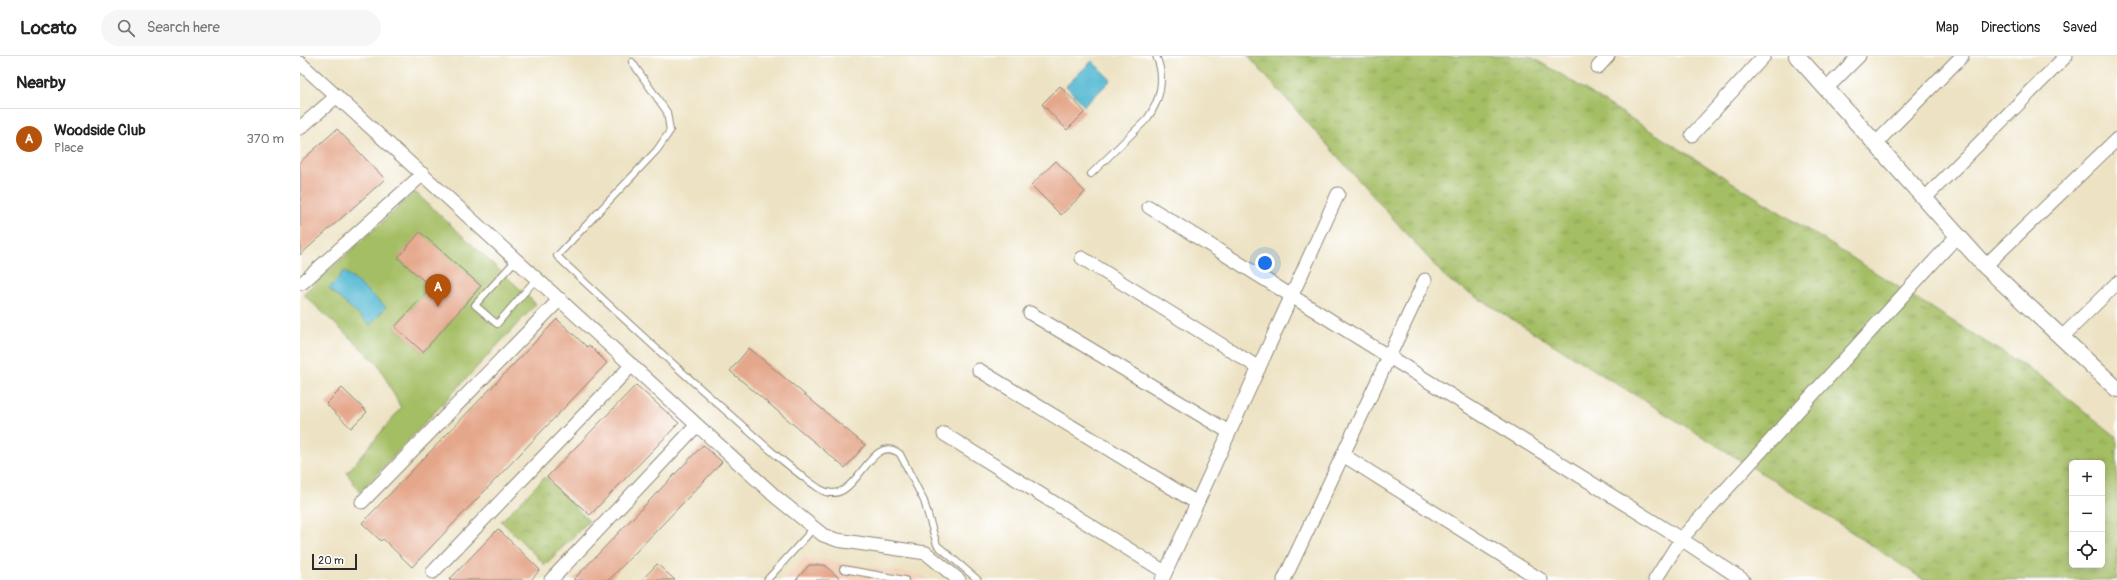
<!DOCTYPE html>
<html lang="en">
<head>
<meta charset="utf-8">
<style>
  :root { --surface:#fff; --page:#f6f6f6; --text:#222; --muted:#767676; --line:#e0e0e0; --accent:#b45309 }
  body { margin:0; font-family:Pangolin,sans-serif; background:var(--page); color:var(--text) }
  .controls { position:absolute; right:12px; bottom:12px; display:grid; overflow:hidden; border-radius:6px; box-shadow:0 2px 10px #0003 }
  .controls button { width:36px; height:36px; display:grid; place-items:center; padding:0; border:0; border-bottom:1px solid var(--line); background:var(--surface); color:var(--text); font:20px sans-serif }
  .scale { position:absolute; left:12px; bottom:10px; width:45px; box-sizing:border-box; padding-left:4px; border:2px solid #2b2b2b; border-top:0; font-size:11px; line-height:14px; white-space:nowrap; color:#2b2b2b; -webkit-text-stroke:3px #fff; paint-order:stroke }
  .you { position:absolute; left:965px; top:207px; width:14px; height:14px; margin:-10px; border:3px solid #fff; border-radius:50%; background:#1a73e8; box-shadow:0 0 0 6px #1a73e833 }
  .badge { display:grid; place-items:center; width:26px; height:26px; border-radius:50%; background:var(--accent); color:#fff; font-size:13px; font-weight:700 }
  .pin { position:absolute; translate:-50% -33px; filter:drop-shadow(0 1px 2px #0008) }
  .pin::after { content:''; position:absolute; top:21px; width:14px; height:12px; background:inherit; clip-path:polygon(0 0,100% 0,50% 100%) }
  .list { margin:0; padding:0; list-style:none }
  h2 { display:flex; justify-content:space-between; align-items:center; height:52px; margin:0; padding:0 16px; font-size:17px }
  h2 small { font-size:13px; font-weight:400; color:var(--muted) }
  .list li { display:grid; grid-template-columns:26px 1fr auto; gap:12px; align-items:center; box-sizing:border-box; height:60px; padding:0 16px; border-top:1px solid var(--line) }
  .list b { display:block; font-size:15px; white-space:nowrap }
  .list p { margin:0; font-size:13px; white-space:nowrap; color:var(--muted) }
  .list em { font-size:13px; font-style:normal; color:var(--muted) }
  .icon { flex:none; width:22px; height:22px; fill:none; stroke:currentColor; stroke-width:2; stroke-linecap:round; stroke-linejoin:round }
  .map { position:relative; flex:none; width:1817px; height:524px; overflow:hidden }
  header { display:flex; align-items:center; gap:24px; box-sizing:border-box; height:56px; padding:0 20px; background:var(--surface); border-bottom:1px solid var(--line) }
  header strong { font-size:19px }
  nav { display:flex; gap:22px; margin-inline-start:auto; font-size:14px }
  .search { width:280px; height:36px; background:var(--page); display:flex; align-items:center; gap:10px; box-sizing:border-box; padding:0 14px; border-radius:22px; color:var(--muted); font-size:15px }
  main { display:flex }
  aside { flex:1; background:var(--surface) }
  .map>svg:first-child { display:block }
  .built { fill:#f3d4be }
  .grass { fill:url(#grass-tufts); stroke:#687448; fill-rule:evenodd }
  .park { fill:url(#park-crowns); stroke:#687448 }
  .garden { fill:#a4be64; stroke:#687448; fill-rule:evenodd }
  .water { fill:#55b9d3; stroke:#40727f }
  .building { fill:#e5a78b }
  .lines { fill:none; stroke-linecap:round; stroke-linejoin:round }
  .service-casing { stroke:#8c8778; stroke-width:8 }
  .minor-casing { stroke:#8c8778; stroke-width:15 }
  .tertiary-casing { stroke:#8c8778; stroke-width:18 }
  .service { stroke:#fff; stroke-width:6 }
  .minor { stroke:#fff; stroke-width:13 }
  .tertiary { stroke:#fff; stroke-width:16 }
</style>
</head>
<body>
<header>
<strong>Locato</strong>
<div class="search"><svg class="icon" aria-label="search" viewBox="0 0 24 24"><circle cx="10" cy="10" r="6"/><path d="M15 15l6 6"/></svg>Search here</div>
<nav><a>Map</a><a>Directions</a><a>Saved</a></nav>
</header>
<main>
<aside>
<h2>Nearby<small></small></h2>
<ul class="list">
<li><span class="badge">A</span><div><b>Woodside Club</b><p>Place</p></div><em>370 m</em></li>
</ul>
</aside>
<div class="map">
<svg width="1817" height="524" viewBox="0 0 1817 524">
  <defs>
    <pattern id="grass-tufts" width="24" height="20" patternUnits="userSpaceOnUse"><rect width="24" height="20" fill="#a4be64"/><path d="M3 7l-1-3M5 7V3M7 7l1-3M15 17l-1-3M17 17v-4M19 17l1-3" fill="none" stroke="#869b53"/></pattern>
    <pattern id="park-crowns" width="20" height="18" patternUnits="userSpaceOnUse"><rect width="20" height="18" fill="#a4be64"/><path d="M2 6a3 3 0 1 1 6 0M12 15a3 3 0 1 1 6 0" fill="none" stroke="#869b53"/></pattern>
  </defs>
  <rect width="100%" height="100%" fill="#fff"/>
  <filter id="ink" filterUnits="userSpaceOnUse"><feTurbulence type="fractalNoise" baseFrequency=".025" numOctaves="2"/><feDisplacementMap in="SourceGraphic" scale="8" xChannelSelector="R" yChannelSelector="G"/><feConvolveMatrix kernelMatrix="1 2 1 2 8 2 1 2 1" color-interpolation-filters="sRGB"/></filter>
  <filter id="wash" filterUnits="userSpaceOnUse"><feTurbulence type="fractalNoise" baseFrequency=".012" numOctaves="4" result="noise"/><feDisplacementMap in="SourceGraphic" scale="16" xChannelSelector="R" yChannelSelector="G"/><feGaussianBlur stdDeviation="0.9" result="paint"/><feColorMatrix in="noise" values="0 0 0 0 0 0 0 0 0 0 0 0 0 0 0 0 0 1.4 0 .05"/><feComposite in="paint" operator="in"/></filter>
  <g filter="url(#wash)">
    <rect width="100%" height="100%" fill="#ede3c4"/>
    <!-- built -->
    <path class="built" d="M504 501 623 519 628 524H484Z"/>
    <!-- grass -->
    <path class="grass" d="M948 0H1229L1262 19 1743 322 1817 381V524H1624L1476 426 1147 223ZM1772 407H1802V509H1772Z"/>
    <!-- park -->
    <path class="park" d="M245 421 289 465 245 509 201 465Z"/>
    <!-- garden -->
    <path class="garden" d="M115 136 236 248 60 436 47 417 101 352 78 308 3 238ZM120 177 181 230 123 296 95 271 131 231 98 202Z"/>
    <!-- water -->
    <path class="water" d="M792 5 811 24 784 50 766 30Z
      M44 215 86 251 70 269 29 233Z"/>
    <g id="blocks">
      <!-- building -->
      <path class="building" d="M760 30 785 56 767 74 742 48Z
        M37 73 85 123 0 199V106Z
        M756 105 785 136 761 159 731 129Z
        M120 176 181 230 123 296 95 271 131 231 98 202Z
        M257 263 287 291 289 289 307 307 112 511 83 483 81 485 62 467Z
        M449 292 565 389 545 412 430 315Z
        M336 329 379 367 290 459 247 421Z
        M42 332 67 356 51 372 26 348Z
        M403 389 422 406 404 425 309 524H273Z
        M198 473 240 514 231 524H149Z
        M357 508 375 524H342Z
        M509 509H525L541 524H496Z"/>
    </g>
  </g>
  <g filter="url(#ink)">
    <use href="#blocks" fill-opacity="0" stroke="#8c8778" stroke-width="1"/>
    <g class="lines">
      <defs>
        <path id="service" d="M332 6 367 56 370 75 357 94 257 200C313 253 369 305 427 356 457 382 487 411 520 433 557 456 568 373 600 398L624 445 637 489 678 524
          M791 118 847 63C860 45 866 22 856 0
          M216 204 175 249 197 268 237 222
          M543 513 605 524
          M467 524 514 472"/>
        <path id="minor" d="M0 7 477 442 523 479 537 484 626 497 659 524
          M1298 11 1308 0
          M1526 33 1559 0
          M0 72 37 40
          M1392 79 1464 0
          M1575 88 1662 0
          M1624 143 1766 0
          M849 151 1381 483 1443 524
          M782 202 959 312
          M1685 210 1817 83
          M2 227 123 118
          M730 257 929 376
          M1761 282 1817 227
          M679 314 897 447
          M644 378 865 516
          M1043 399 1241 524
          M62 446 260 243
          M133 516 332 309
          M251 524 397 369
          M862 524 1038 138
          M984 524 1125 224
          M1355 524 1381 483 1657 180"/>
        <path id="tertiary" d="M1497 0 1685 210 1817 333"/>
      </defs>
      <!-- service casing -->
      <use href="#service" class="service-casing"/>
      <!-- minor casing -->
      <use href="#minor" class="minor-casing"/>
      <!-- tertiary casing -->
      <use href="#tertiary" class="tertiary-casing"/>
      <!-- service -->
      <use href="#service" class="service"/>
      <!-- minor -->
      <use href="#minor" class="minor"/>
      <!-- tertiary -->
      <use href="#tertiary" class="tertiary"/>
    </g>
  </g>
</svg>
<div class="controls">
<button>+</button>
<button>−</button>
<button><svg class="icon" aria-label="locate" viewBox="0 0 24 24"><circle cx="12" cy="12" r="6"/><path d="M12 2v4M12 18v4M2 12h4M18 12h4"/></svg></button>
</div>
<div class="scale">20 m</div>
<div class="you"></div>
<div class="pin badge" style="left:138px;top:251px">A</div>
</div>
</main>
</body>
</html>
